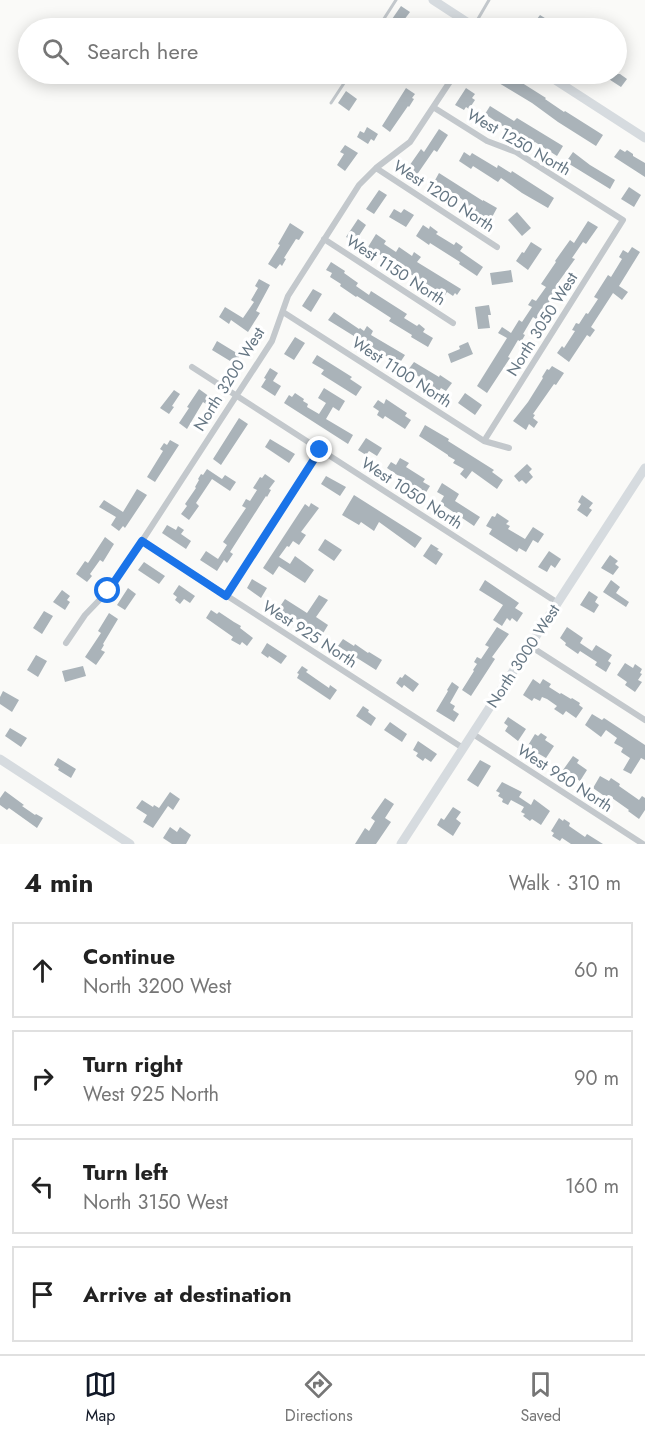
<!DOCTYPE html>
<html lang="en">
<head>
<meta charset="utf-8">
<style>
  :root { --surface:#fff; --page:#f2f2f2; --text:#222; --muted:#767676; --line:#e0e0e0; --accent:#111827 }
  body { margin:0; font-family:Jost,sans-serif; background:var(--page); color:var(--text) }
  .stop { position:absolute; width:18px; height:18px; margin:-14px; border:4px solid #1a73e8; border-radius:50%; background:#fff }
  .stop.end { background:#1a73e8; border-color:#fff; box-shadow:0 2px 6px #0008 }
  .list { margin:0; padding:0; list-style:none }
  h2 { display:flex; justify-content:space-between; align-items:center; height:78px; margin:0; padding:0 24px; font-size:26px }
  h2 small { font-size:20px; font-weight:400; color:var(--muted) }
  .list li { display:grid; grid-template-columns:39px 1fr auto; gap:18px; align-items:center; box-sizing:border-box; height:96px; margin:0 12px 12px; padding:0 12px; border:2px solid var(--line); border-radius:0px }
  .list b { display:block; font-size:22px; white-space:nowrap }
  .list p { margin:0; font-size:20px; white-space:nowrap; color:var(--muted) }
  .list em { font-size:20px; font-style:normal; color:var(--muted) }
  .icon { flex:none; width:33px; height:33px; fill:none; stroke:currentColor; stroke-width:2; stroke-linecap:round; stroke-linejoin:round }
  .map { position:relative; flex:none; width:645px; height:844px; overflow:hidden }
  .search { position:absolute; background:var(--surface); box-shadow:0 3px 15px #0003; left:18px; right:18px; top:18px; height:66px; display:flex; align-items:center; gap:15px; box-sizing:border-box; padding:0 21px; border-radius:33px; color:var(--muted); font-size:22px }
  .sheet { height:510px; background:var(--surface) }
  nav { display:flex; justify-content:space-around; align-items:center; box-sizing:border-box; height:84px; border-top:2px solid var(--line); background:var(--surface); font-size:16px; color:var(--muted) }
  nav a { display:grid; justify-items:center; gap:3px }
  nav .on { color:var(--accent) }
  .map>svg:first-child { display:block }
  .building { fill:#aab3b9 }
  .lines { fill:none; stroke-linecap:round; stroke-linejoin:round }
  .lane { stroke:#c3c8cc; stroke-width:3 }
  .street { stroke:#c3c8cc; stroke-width:6 }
  .secondary { stroke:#d6dbdf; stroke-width:9 }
  .route { stroke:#1a73e8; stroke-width:8 }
  .labels { text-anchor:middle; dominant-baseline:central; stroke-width:6; stroke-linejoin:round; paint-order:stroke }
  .street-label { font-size:16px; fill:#657683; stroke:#fff }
</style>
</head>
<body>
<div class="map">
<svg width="645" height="844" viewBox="0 0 645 844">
  <rect width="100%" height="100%" fill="#fafaf8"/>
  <!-- building -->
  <path class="building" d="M401 6 410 12 398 28 390 22Z
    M540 15 561 28H542L534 23Z
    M484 74H508L546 98 545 99 564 112 565 111 603 135 596 146 558 122 532 103Z
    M601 74H620L627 79 621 87Z
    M406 88 415 94 412 98 414 99 409 107 408 106 390 132 382 126Z
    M466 88 475 94 472 98 475 100 469 109 466 107 464 110 455 105Z
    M346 91 357 99 349 111 338 103Z
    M490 106 514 121 517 118 563 146 557 156 535 142 534 143 520 135 519 137 485 114Z
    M367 127 378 134 374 141 371 139 368 144 357 137 360 131 364 133Z
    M439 129 448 135 437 152 434 150 416 176 407 169 421 149 424 152Z
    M345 145 358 153 345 171 337 165 344 154 340 152Z
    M620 149 625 152 627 150 633 154V156L645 163V177L614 157Z
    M464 152 470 156 472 153 497 168 498 165 511 173 512 171 554 198 548 208 522 193 501 178 498 182 473 166 471 169 459 161Z
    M573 152 590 165 615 180 610 189 566 162Z
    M439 173 483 201V200L497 208 491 219 485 215 483 217 468 208 461 203 463 200 447 189 445 193 437 188 439 185 434 182Z
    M629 187 641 195 634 207 621 199Z
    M379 190 387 195 374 214 366 209Z
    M394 209 401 213 404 209 414 215 406 227 389 217Z
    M517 212 531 228 522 236 508 220Z
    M358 219 366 225 355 242 346 237Z
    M588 221 598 227 586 244 583 242 572 258 575 259 557 284 558 285 550 298 551 299 542 313H541L536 319 533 317 523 334 525 335 521 342 518 340 508 357 510 358 487 393 477 386 507 338 498 333 502 327 511 333 519 320 522 322 532 307 528 305 532 299 536 301 546 287 541 284 556 262 555 261 570 240 574 243Z
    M290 223 304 232 299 240 296 239 284 258 286 259 282 266 280 264 276 269 268 264 280 245 278 244Z
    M423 225 429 229 430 226 438 232 436 234 454 245 456 242 463 247 460 251 483 267 477 276 459 264 460 262 430 243 429 245 416 236Z
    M376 234 386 241 384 244 396 252 399 247 412 256 414 252 421 257 417 262 461 289 457 295 455 293 453 296 447 292 445 295 402 269 404 266 389 255 386 259 368 247Z
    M531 242 542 249 528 270 516 261 522 252 524 253Z
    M632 247 640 252 619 286 628 292 622 300 613 293 591 327 595 330 590 337 587 335 569 362 557 353 562 346 564 348 575 331 572 330 576 323 579 324 586 313 588 314 598 299 594 297 608 275 611 277 622 259 619 257 623 250 628 253Z
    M331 262 345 271 344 273 358 283 356 286 369 295 371 291 407 314 404 318 417 326 419 324 425 329 423 332 433 338 428 347 411 337 412 335 389 321 391 318 357 296 356 297 340 286 341 284 330 277 332 273 326 270Z
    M511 270 513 282 492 285 490 273Z
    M259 279 270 285 256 311 260 313 248 332 231 320 229 324 219 317 225 307 243 318 254 302 251 300 258 288 255 286Z
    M313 289 322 294 311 312 302 306Z
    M489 305 491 315H488L490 328 478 329 475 307Z
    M334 312 359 329 360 328 364 331 367 326 373 331 371 335 405 355 399 364 328 320Z
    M295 337 305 343 294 360 284 354Z
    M217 341 240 355 235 364 212 350Z
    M468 342 473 354 451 363 448 354 460 349 459 346Z
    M317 355 352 377 350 379 362 387 356 396 321 374 324 370 312 363Z
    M414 362 439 377 440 375 452 383 446 391 441 388 439 391 432 387 433 385 408 370Z
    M552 366 564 373 556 385 554 384 533 414 535 415 533 418 538 422 534 428 529 424 526 430 513 421 528 402 543 378 542 377 547 369 549 370Z
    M270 368 278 373 273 381 281 386 275 396 261 387 266 379 264 378Z
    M324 388 345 401 339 411 333 407 326 419 353 435 348 444 284 403 289 395 292 397 295 393 304 399 303 401 308 404 307 407 319 414 326 403 318 398Z
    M199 389 210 397 206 404 203 402 187 429 179 423 189 408 187 407Z
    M174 390 180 394 172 406 174 407 169 414 160 408Z
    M465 393 482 405 475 415 458 403Z
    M386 399 407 413 405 416 411 420 405 429 385 416 383 419 377 415 379 411 373 407 378 400 384 404Z
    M239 418 248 424 221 465 213 459Z
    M425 425 449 439 448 441 494 470 492 472 503 480 497 489 472 471 466 479 460 474 464 469 453 463 455 460 448 456V455L419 436Z
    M366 438 382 448 377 456 369 451 366 455 358 450Z
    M270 439 295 454 289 463 265 447Z
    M170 440 179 445 155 482 147 477 163 451 160 449 164 443 167 445Z
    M400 458 409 463 406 467 425 479 423 482 430 486 425 494 387 468 391 462 396 465Z
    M527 464 532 469 529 472 533 477 526 484 522 480 519 482 514 476Z
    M207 469 222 479 225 475 236 482 230 491 212 479 196 503 199 506 189 520 181 514 187 506 185 504 196 488 195 487 199 480 198 479 201 474 203 475Z
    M265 474 275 481 269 489 271 490 267 497 266 496 230 552 233 554 227 563 224 560 217 571 200 560 206 551 218 559 227 545 223 542 246 508 242 506 246 499 250 501 257 490 253 488 260 477 262 478Z
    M326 476 346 487 340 496 321 484Z
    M442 483 459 494 455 501 480 517 474 526 440 503 444 496 437 492Z
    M137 489 147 495 125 528 123 526 119 531 111 525 116 517 99 507 104 500 123 512Z
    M354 495 422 538 415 548 379 522 374 531 361 522 359 525 342 515Z
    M582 495 593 503 589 508 592 510 587 517 577 510 581 504 578 502Z
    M311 503 319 508 301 532 306 535 299 545 293 541 289 547 287 546 279 557 290 564 295 556 314 570 305 583 279 566 273 575 263 568 305 504 309 507Z
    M497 513 509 521 506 524 510 526 508 529 525 539 533 527 544 534 538 543 533 540 526 552 519 548 517 552 489 534 492 529 486 526 492 516 495 517Z
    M167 525 176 530 178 526 184 530 181 534 191 541 186 549 162 533Z
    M105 537 114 544 103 562 100 560 90 574 92 576 87 582 76 574 85 561 88 563Z
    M325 539 342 550 334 561 318 550Z
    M431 544 439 549 437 550 443 554 436 565 423 556Z
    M549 551 561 559 555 568 551 565 547 572 538 567Z
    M610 555 618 561 615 564 619 567 613 575 601 568Z
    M144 562 165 576 159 584 138 570Z
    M252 579 267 588 261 598 247 588Z
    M485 580 519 603 515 608 523 613 517 622 512 618 510 621 507 618 502 626 493 620 503 605 479 590Z
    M611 580 620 587 616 593 629 602 626 607 603 592Z
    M179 585 195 596 190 603 184 599 180 604 175 600 177 597 173 594Z
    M128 588 136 594 125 610 117 605Z
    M62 590 70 596 67 600 70 602 65 610 53 602Z
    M589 591 598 597 595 602 599 605 594 613 580 605Z
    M319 595 328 600 316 617 328 625 322 635 298 620 291 616 290 618 279 608 285 599 307 613Z
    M211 610 217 614 219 612 234 622 241 626 240 628 253 638 247 646 242 642 240 645 231 640 233 637 206 618Z
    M44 611 53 616 42 634 33 628Z
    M109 613 118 619 103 644 104 645 101 650 105 652 96 665 85 657 101 633 98 631Z
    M497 627 509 634 492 657 495 659 471 696 462 690 474 671 473 670 477 664 474 662 477 657 481 659 489 647 485 645Z
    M567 627 583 638 580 643 592 651 596 645 612 655 608 661 611 663 606 672 595 665 597 662 580 651 578 654 565 645 566 643 560 638Z
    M343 639 354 646 355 644 368 653 369 652 382 660 376 670 338 646Z
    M267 643 287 656 281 664 269 656 268 658 261 653Z
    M36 655 47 661 38 677 27 670Z
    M625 663 633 668 635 664 642 669 640 673 642 674 638 680 642 682 635 692 625 685 627 682 617 675Z
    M83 666 86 676 65 682 62 671Z
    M302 666 308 670 306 672 316 679 329 688 330 685 337 690 330 700 297 678 299 674 297 673Z
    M405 674 419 684 413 692 404 685 402 688 396 683 400 677 402 678Z
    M533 679 540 684 543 679 551 684 549 687 560 694 561 693 571 699 572 698 580 703 579 705 583 708 576 718 566 711 563 715 554 709 557 706 547 699 542 697 540 701 534 698 532 701 523 695Z
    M452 682 459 687 450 703 455 706 453 710 459 714 454 722 436 711 448 691 447 690Z
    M3 691 19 700 12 712 0 704V697Z
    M363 706 369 710 368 712 376 718 371 726 356 716Z
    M592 714 602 720 604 718 645 745V760L641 758 631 774 623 770 630 758 621 752 623 748 614 743 617 738 606 730 601 737 585 725Z
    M508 717 526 729 518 741 505 731 508 726 504 723Z
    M390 722 407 734 402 742 384 730Z
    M10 728 27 738 21 747 5 736Z
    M541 733 547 737 545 740 554 746 546 758 527 747 535 734 538 736Z
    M418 741 437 754 431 762 425 758 423 761 416 756 418 753 413 750Z
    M573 756 579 760 577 763 587 770 580 781 563 770Z
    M58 758 76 769 71 778 58 770 59 768 54 765Z
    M480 760 491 766 478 787 467 780Z
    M600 776 609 781 611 778 620 784 619 786 639 800 642 796 645 798V810L639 819 628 811 629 810 612 798 610 800 593 788Z
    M502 782 522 792 519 797 531 805 534 799 550 811 541 825 532 819 530 821 523 816 525 814 521 812 524 807 511 800 508 805 502 802 503 799 498 796 500 793 496 791Z
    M5 791 24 805 22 806 35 815 36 814 43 818 37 828 9 808 7 810 0 805V798Z
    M170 792 180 799 173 810 168 806 153 828 143 822 147 815 136 808 142 800 153 807 154 805 159 808Z
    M385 798 394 804 385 818 391 822 376 844H355L365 828 369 831 375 821 371 818Z
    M453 807 461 812 456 819 461 823 453 836 437 825 441 818 444 820Z
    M559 818 563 821 564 819 570 823 569 826 585 837 587 834 603 844H571L562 838 560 841 552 836 554 833 551 831Z
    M170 827 177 832 180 827 191 835 186 844H172L163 838Z"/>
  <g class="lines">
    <!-- lane -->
    <path class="lane" d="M475 24 489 0
      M378 28 396 0
      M331 103 350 74"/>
    <!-- street -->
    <path class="street" d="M433 107 487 141 516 152 623 220 484 441
      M376 168 497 247
      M324 239 453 323
      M283 312 484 441 509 448
      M192 367 558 603
      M142 541 463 748
      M226 596 320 450
      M66 643 85 615 108 591 142 541 272 341 288 296 359 185 376 168 410 142 455 74
      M530 646 645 720
      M473 734 643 844"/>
    <!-- secondary -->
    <path class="secondary" d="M433 0 476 28
      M546 74 645 138
      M0 759 130 844
      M401 844 645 468"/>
  </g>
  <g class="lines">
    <!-- route -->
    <path class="route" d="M108 591 142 541 226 596 320 450"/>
  </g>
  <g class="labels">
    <!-- street labels -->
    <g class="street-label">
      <text transform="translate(519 142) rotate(30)">West 1250 North</text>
      <text transform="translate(444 196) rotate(33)">West 1200 North</text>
      <text transform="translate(396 270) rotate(33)">West 1150 North</text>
      <text transform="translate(542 324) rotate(-58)">North 3050 West</text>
      <text transform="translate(402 372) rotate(33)">West 1100 North</text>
      <text transform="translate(229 379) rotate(-58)">North 3200 West</text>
      <text transform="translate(412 493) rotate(33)">West 1050 North</text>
      <text transform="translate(310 634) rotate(33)">West 925 North</text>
      <text transform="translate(523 656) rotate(-57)">North 3000 West</text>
      <text transform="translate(565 778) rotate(33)">West 960 North</text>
    </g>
  </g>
</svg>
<div class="stop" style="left:108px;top:591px"></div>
<div class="stop end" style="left:320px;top:450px"></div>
<div class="search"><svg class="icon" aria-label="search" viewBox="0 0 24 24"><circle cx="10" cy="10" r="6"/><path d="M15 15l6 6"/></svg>Search here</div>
</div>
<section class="sheet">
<h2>4 min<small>Walk · 310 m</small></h2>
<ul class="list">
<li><svg class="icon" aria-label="ahead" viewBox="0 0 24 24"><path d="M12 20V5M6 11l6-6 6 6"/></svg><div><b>Continue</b><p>North 3200 West</p></div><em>60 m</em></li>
<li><svg class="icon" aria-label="right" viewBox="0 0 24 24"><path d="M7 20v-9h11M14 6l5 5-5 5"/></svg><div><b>Turn right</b><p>West 925 North</p></div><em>90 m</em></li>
<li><svg class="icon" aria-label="left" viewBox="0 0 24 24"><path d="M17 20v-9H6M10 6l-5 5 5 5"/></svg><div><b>Turn left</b><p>North 3150 West</p></div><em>160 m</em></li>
<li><svg class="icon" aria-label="arrive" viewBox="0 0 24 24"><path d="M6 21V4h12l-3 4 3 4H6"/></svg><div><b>Arrive at destination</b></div></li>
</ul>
</section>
<nav>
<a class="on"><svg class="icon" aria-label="map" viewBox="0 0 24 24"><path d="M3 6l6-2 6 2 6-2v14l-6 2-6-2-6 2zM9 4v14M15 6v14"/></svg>Map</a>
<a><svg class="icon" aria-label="directions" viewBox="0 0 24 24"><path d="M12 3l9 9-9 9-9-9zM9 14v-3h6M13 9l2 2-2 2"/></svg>Directions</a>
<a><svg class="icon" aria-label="saved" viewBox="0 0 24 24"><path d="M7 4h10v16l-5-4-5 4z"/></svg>Saved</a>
</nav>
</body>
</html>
